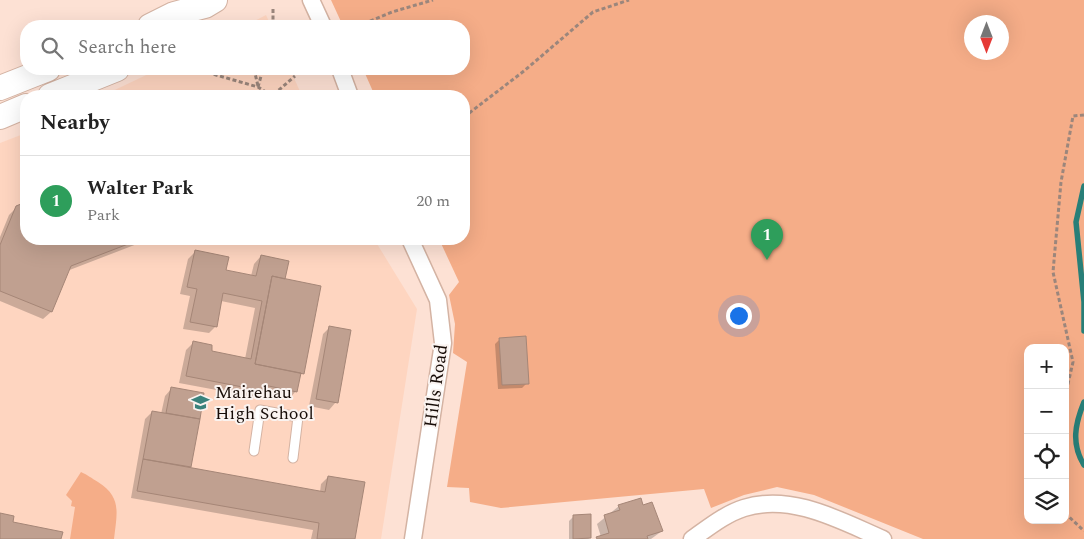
<!DOCTYPE html>
<html lang="en">
<head>
<meta charset="utf-8">
<style>
  :root { --surface:#fff; --page:#f2f2f2; --text:#222; --muted:#767676; --line:#e0e0e0; --accent:#3a827c }
  body { margin:0; font-family:Spectral,serif; background:var(--page); color:var(--text) }
  .controls { position:absolute; right:15px; bottom:15px; display:grid; overflow:hidden; border-radius:10px; box-shadow:0 5px 20px #0002 }
  .controls button { width:45px; height:45px; display:grid; place-items:center; padding:0; border:0; border-bottom:1px solid var(--line); background:var(--surface); color:var(--text); font:25px sans-serif }
  .compass { position:absolute; left:964px; top:15px; width:45px; height:45px; border-radius:50%; background:var(--surface); box-shadow:0 5px 20px #0002; rotate:180deg }
  .you { position:absolute; left:738px; top:315px; width:18px; height:18px; margin:-12px; border:4px solid #fff; border-radius:50%; background:#1a73e8; box-shadow:0 0 0 8px #1a73e833 }
  .badge { display:grid; place-items:center; width:32px; height:32px; border-radius:50%; background:var(--accent); color:#fff; font-size:16px; font-weight:700 }
  .pin { position:absolute; translate:-50% -41px; filter:drop-shadow(0 1px 2px #0008) }
  .pin::after { content:''; position:absolute; top:26px; width:18px; height:15px; background:inherit; clip-path:polygon(0 0,100% 0,50% 100%) }
  .list { margin:0; padding:0; list-style:none }
  h2 { display:flex; justify-content:space-between; align-items:center; height:65px; margin:0; padding:0 20px; font-size:21px }
  h2 small { font-size:16px; font-weight:400; color:var(--muted) }
  .list li { display:grid; grid-template-columns:32px 1fr auto; gap:15px; align-items:center; box-sizing:border-box; height:90px; padding:0 20px; border-top:1px solid var(--line) }
  .list b { display:block; font-size:19px; white-space:nowrap }
  .list p { margin:0; font-size:16px; white-space:nowrap; color:var(--muted) }
  .list em { font-size:16px; font-style:normal; color:var(--muted) }
  .icon { flex:none; width:28px; height:28px; fill:none; stroke:currentColor; stroke-width:2; stroke-linecap:round; stroke-linejoin:round }
  .map { position:relative; flex:none; width:1084px; height:539px; overflow:hidden }
  .search { position:absolute; background:var(--surface); box-shadow:0 5px 20px #0002; left:20px; top:20px; width:450px; height:55px; display:flex; align-items:center; gap:12px; box-sizing:border-box; padding:0 18px; border-radius:20px; color:var(--muted); font-size:19px }
  .panel { position:absolute; background:var(--surface); box-shadow:0 5px 20px #0002; left:20px; top:90px; width:450px; height:155px; border-radius:20px }
  .map>svg:first-child { display:block }
  .built { fill:#fed5c0 }
  .green { fill:#f5ad88; fill-rule:evenodd }
  .shadow { fill:#0003 }
  .lines { fill:none; stroke-linecap:round; stroke-linejoin:round }
  .stream { stroke:#287f78; stroke-width:5.5 }
  .building { fill:#c0a090; stroke:#a58677 }
  .lane-casing { stroke:#d4b3a3; stroke-width:11 }
  .street-casing { stroke:#d4b3a3; stroke-width:19 }
  .secondary-casing { stroke:#d4b3a3; stroke-width:26 }
  .path { stroke:#9b867c; stroke-width:3; stroke-dasharray:4 2.5; stroke-linecap:butt }
  .lane { stroke:#fff; stroke-width:9 }
  .street { stroke:#fff; stroke-width:16 }
  .secondary { stroke:#fff; stroke-width:24 }
  .labels { text-anchor:middle; dominant-baseline:central; stroke-width:4; stroke-linejoin:round; paint-order:stroke }
  .street-label { font-size:18px; fill:#170c07; stroke:#faf3f0 }
  .poi-label { font-size:18px; fill:#170c07; stroke:#faf3f0; text-anchor:start }
</style>
</head>
<body>
<div class="map">
<svg width="1084" height="539" viewBox="0 0 1084 539">
  <rect width="100%" height="100%" fill="#fde1d4"/>
  <!-- built -->
  <path class="built" d="M266 15 271 26H245Z
    M159 69H290L302 96H102Z
    M26 133V239H374L417 309 381 539H0V143Z"/>
  <!-- green -->
  <path class="green" d="M331 0H1084V539H923L814 495 777 487 744 495 711 508 704 489 501 508 470 502 469 488 447 487 467 362 453 353 455 324 449 295 459 282 439 239H464V96H375L363 69H464V26H343ZM972 22H1002V52H972ZM1028 348H1065V520H1028Z
    M81 472C88 475 91 478 98 482 122 497 117 513 114 539H70L75 507 71 506 72 501 66 495Z"/>
  <!-- shadow -->
  <path class="shadow" d="M26 204V239H150L67 271 51 312 43 319 0 301V237L9 215 17 207Z
    M195 252 225 271 251 276 254 264 261 256 284 280 302 373 299 377 296 391 289 399 259 393 254 397 179 383 186 350 193 343 210 352 245 359 255 308 221 301 216 326 209 333 183 329 190 296 180 294 188 259Z
    M330 327 336 402 329 410 309 406 323 334Z
    M500 339 527 383 522 388 498 389 495 344Z
    M172 388 203 394 190 468 320 492 321 484 328 477 353 539H311L313 530 131 498 145 419 152 412 161 414 165 396Z
    M619 506 643 507 662 531 651 539H596L601 537 597 524Z
    M574 516 590 538 588 539H569V521Z"/>
  <g class="lines">
    <!-- stream -->
    <path class="stream" d="M1084 186 1076 222 1084 302V331
      M1084 402C1075 424 1071 444 1084 465"/>
  </g>
  <!-- building -->
  <path class="building" d="M26 202V239H141L71 266 52 312 0 291V245L16 206Z
    M195 250 229 257 226 270 256 276 261 255 289 261 285 279 272 276 255 364 301 373 297 392 264 385 263 391 186 376 193 341 212 345V351L251 359 262 301 223 293 217 327 190 322 197 289 187 287Z
    M272 276 321 286 304 374 255 364Z
    M329 326 351 330 338 403 316 399Z
    M526 336 529 384 502 385 499 338Z
    M171 387 204 393 200 419 166 413Z
    M152 411 200 419 191 467 143 459Z
    M143 459 325 492 328 476 365 482 355 539H317L319 523 137 491Z
    M641 498 643 505 652 502 663 531 647 536 648 539H597L596 537 609 533 604 515 620 510 618 505Z
    M0 513 14 516 13 522 63 532 61 539H0Z
    M591 514V538L573 539V515Z"/>
  <g class="lines">
    <defs>
      <path id="lane" d="M254 451 260 410 298 417 293 458"/>
      <path id="street" d="M311 0 323 26
        M340 69 350 96
        M410 239 438 300 443 343 413 539
        M692 539C708 528 725 514 744 508 792 493 841 521 883 539"/>
      <path id="secondary" d="M150 26 174 14 205 6 215 0
        M0 88 48 69
        M50 96 117 69
        M0 117 26 106"/>
    </defs>
    <!-- lane casing -->
    <use href="#lane" class="lane-casing"/>
    <!-- street casing -->
    <use href="#street" class="street-casing"/>
    <!-- secondary casing -->
    <use href="#secondary" class="secondary-casing"/>
    <!-- path -->
    <path class="path" d="M273 26V9
      M358 26 392 12 433 0
      M195 69 258 87 272 96 295 76
      M254 69 258 86
      M258 87 263 69
      M464 117 524 71 593 12 629 0
      M1065 397 1073 362 1053 272 1061 182 1073 116 1084 115
      M1065 513 1084 531"/>
    <!-- lane -->
    <use href="#lane" class="lane"/>
    <!-- street -->
    <use href="#street" class="street"/>
    <!-- secondary -->
    <use href="#secondary" class="secondary"/>
  </g>
  <!-- icons -->
  <defs>
    <symbol id="school-bare" viewBox="-9 -9 18 18"><path d="M0-5L7-2L0 1L-7-2ZM-4 1L0 2.5L4 1V4Q0 6-4 4Z" fill="#3a827c" stroke="#faf3f0" stroke-width="2.5" paint-order="stroke"/></symbol>
  </defs>
  <g fill-rule="evenodd">
    <use href="#school-bare" x="188" y="390" width="25" height="25"/>
  </g>
  <g class="labels">
    <!-- street labels -->
    <g class="street-label">
      <text transform="translate(436 386) rotate(-82)">Hills Road</text>
    </g>
    <!-- poi labels -->
    <g class="poi-label">
      <text x="215" y="392">Mairehau<tspan x="215" dy="21">High School</tspan></text>
    </g>
  </g>
</svg>
<div class="controls">
<button>+</button>
<button>−</button>
<button><svg class="icon" aria-label="locate" viewBox="0 0 24 24"><circle cx="12" cy="12" r="6"/><path d="M12 2v4M12 18v4M2 12h4M18 12h4"/></svg></button>
<button><svg class="icon" aria-label="layers" viewBox="0 0 24 24"><path d="M12 4l9 5-9 5-9-5zM3 14l9 5 9-5"/></svg></button>
</div>
<svg class="compass" viewBox="-18 -18 36 36"><path d="M0-13l5 13h-10z" fill="#e53935"/><path d="M0 13l5-13h-10z" fill="#767676"/></svg>
<div class="you"></div>
<div class="pin badge" style="left:767px;top:260px;background:#2e9e5b">1</div>
<div class="search"><svg class="icon" aria-label="search" viewBox="0 0 24 24"><circle cx="10" cy="10" r="6"/><path d="M15 15l6 6"/></svg>Search here</div>
<section class="panel">
<h2>Nearby<small></small></h2>
<ul class="list">
<li><span class="badge" style="background:#2e9e5b">1</span><div><b>Walter Park</b><p>Park</p></div><em>20 m</em></li>
</ul>
</section>
</div>
</body>
</html>
